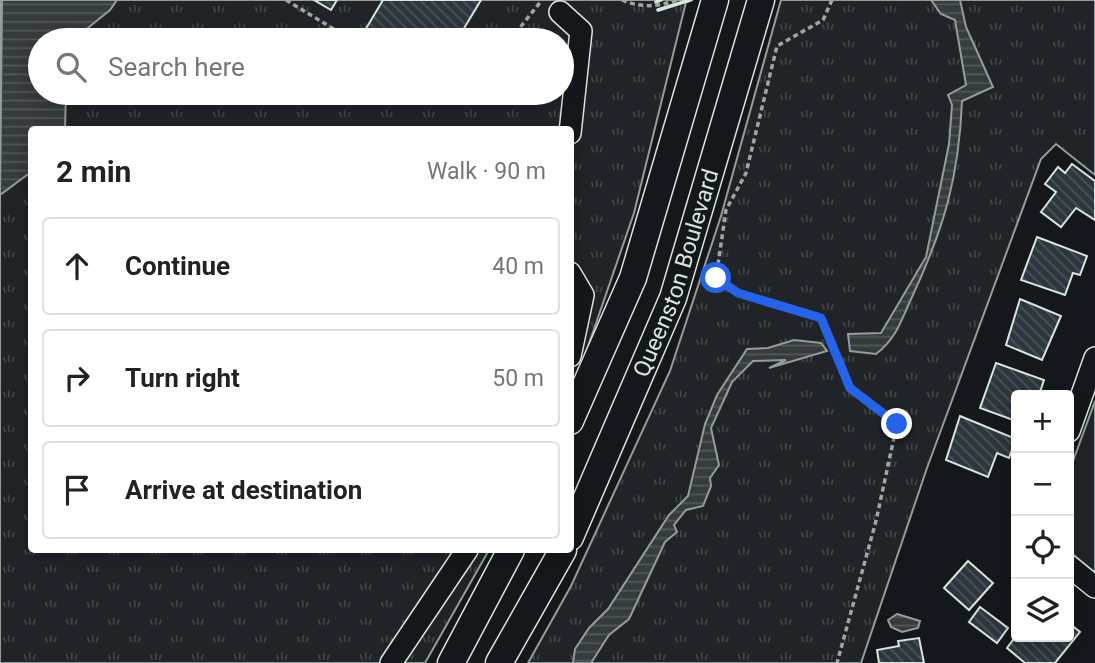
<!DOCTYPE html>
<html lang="en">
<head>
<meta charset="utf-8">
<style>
  :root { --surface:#fff; --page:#f2f2f2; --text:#222; --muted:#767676; --line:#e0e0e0 }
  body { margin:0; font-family:Roboto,sans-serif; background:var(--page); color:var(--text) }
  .controls { position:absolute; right:21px; bottom:21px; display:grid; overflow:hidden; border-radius:7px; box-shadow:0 4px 18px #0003 }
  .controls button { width:63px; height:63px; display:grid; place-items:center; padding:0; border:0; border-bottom:2px solid var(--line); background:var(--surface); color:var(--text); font:35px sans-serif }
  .stop { position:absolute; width:21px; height:21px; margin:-16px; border:5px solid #2563eb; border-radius:50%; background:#fff }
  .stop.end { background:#2563eb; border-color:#fff; box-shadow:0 2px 7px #0008 }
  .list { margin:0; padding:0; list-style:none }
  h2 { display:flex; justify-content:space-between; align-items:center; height:91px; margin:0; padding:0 28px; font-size:30px }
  h2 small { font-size:23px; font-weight:400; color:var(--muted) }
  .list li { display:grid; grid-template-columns:46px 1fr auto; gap:21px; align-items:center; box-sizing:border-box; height:98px; margin:0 14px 14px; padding:0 14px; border:2px solid var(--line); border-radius:7px }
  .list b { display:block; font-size:26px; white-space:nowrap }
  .list em { font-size:23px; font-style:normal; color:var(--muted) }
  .icon { flex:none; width:38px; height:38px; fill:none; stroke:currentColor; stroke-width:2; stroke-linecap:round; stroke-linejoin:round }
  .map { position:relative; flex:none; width:1095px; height:663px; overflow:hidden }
  .search { position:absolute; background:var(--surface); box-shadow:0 4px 18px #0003; left:28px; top:28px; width:546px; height:77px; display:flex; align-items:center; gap:18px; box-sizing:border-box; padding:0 24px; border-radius:38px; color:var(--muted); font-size:26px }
  .panel { position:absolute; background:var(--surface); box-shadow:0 4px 18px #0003; left:28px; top:126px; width:546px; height:427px; border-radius:7px }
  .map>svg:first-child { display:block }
  .grass { fill:url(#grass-tufts); stroke:#939e99; stroke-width:2; fill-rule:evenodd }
  .park { fill:#202428; stroke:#939e99; stroke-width:2 }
  .water { fill:url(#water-rules); stroke:#939e99; stroke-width:2 }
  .building { fill:url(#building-back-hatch); stroke:#d8e6dc; stroke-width:2 }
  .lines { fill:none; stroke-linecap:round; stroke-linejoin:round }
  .minor-casing { stroke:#d8e6dc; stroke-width:24 }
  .major-casing { stroke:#d8e6dc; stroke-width:29 }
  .path { stroke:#9da8a2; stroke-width:3.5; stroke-dasharray:5 3.5; stroke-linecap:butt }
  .minor { stroke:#14181c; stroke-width:21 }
  .major { stroke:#14181c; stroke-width:26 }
  .wall { stroke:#d8e6dc; stroke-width:3.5 }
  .route { stroke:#2563eb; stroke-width:9 }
  .labels { text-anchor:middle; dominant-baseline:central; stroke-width:5; stroke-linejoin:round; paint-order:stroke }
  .street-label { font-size:23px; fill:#d8e6dc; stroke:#14181c }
</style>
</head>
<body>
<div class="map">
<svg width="1095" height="663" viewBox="0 0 1095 663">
  <defs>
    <pattern id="grass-tufts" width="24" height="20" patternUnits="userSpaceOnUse" patternTransform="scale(1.75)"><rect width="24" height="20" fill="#202428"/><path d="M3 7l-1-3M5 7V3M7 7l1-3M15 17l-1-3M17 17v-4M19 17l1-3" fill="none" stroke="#404447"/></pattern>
    <pattern id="water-rules" width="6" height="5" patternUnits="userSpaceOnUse" patternTransform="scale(1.75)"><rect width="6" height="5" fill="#363b3e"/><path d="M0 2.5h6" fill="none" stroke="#525759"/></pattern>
    <pattern id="building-back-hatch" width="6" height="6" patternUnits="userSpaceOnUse" patternTransform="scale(1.75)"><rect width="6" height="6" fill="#2c363c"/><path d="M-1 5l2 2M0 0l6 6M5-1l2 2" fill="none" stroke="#4a5358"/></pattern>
  </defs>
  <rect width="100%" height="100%" fill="#14181c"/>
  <!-- grass -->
  <path class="grass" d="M0 0H693L686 2 634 213 571 396 570 130H32V550H489L425 663H0ZM40 40H562V93H40Z
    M781 0H1095V175L1056 144 1041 159 927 468 861 663H528L571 586 670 371 721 216Z"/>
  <!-- park -->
  <path class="park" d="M1095 401V573L1069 551V472Z"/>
  <!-- water -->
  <path class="water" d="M2 0H117L110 10 73 40H40V93H66L65 129 32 130 31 172 0 195Z
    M931 0H960L966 27 993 87 962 101C959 177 944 228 912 297 901 320 897 338 876 354L850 351 848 334 881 333 926 257 949 144 952 105 948 95 966 85 955 20 941 14Z
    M794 340 821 343 827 351 769 368 786 360 753 361 732 382 711 428 719 465 710 478 711 486 703 506 686 510 674 525 677 532 665 542 629 619 609 635 591 663H573L575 649 589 628 608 609 669 515 688 496 705 424 717 395 747 349 768 348Z
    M897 614 920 621 918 628 902 632 891 627 888 620Z"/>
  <!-- building -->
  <path class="building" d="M314 0H337L331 10Z
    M383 0H481L457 40H367L361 37Z
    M1072 164 1095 181V220L1076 208 1061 227 1041 212 1056 192 1045 184 1058 167 1065 173Z
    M1037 237 1087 256 1080 275 1073 273 1065 295 1021 280Z
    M1020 299 1061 316 1042 360 1006 345Z
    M996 363 1044 380 1039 395H1016V421L980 408Z
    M960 416 1016 439 1009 458 997 453 988 477 946 460Z
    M968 561 993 583 969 610 944 588Z
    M980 607 1008 628 997 643 969 622Z
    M1069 623 1080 632 1055 663H1025L1007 648 1016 636 1069 637Z
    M919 638 924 663H879L877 650 899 646 898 641Z"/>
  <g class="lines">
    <defs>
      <path id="minor" d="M560 12 581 31 570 133
        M570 273 583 295 570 356
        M1069 431 1095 358
        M1069 566 1095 587
        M391 663 467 550"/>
      <g id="major">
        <path d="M570 421 633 278 715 0"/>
        <path id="s1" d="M570 537 673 298 761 0"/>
        <path d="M451 663 511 550"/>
        <path d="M499 663 563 550"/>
      </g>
    </defs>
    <!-- minor casing -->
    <use href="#minor" class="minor-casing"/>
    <!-- major casing -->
    <use href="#major" class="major-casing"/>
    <!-- path -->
    <path class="path" d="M286 0 352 40
      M622 0C641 8 658 7 677 0
      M832 0 823 20 777 46 746 173 726 210 716 278 738 294 821 318 850 388 897 424 876 521 837 663
      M510 40 542 0"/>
    <!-- minor -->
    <use href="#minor" class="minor"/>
    <!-- major -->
    <use href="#major" class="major"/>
    <!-- wall -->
    <path class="wall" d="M656 2 661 0
      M658 10 690 0"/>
  </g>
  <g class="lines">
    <!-- route -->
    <path class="route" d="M716 278 738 293 821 318 850 388 897 424"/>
  </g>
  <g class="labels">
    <!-- street labels -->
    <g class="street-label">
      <text stroke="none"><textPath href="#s1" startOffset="285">Queenston Boulevard</textPath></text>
    </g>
  </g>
</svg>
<div class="controls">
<button>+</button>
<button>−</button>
<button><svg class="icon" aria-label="locate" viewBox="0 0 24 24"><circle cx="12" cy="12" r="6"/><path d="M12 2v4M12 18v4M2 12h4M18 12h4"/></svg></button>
<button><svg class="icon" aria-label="layers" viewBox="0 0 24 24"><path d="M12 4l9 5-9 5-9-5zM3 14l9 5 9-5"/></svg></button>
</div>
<div class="stop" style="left:716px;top:278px"></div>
<div class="stop end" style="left:897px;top:424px"></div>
<div class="search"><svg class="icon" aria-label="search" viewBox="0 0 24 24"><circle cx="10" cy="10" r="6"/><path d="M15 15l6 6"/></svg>Search here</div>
<section class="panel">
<h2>2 min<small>Walk · 90 m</small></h2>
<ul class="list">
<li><svg class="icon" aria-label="ahead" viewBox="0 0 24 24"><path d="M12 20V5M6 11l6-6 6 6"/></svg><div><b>Continue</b></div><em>40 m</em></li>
<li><svg class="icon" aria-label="right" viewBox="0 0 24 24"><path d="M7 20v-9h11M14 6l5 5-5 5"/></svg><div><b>Turn right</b></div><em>50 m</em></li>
<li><svg class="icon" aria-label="arrive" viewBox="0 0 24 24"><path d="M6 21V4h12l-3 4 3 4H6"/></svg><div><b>Arrive at destination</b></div></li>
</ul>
</section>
</div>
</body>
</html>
